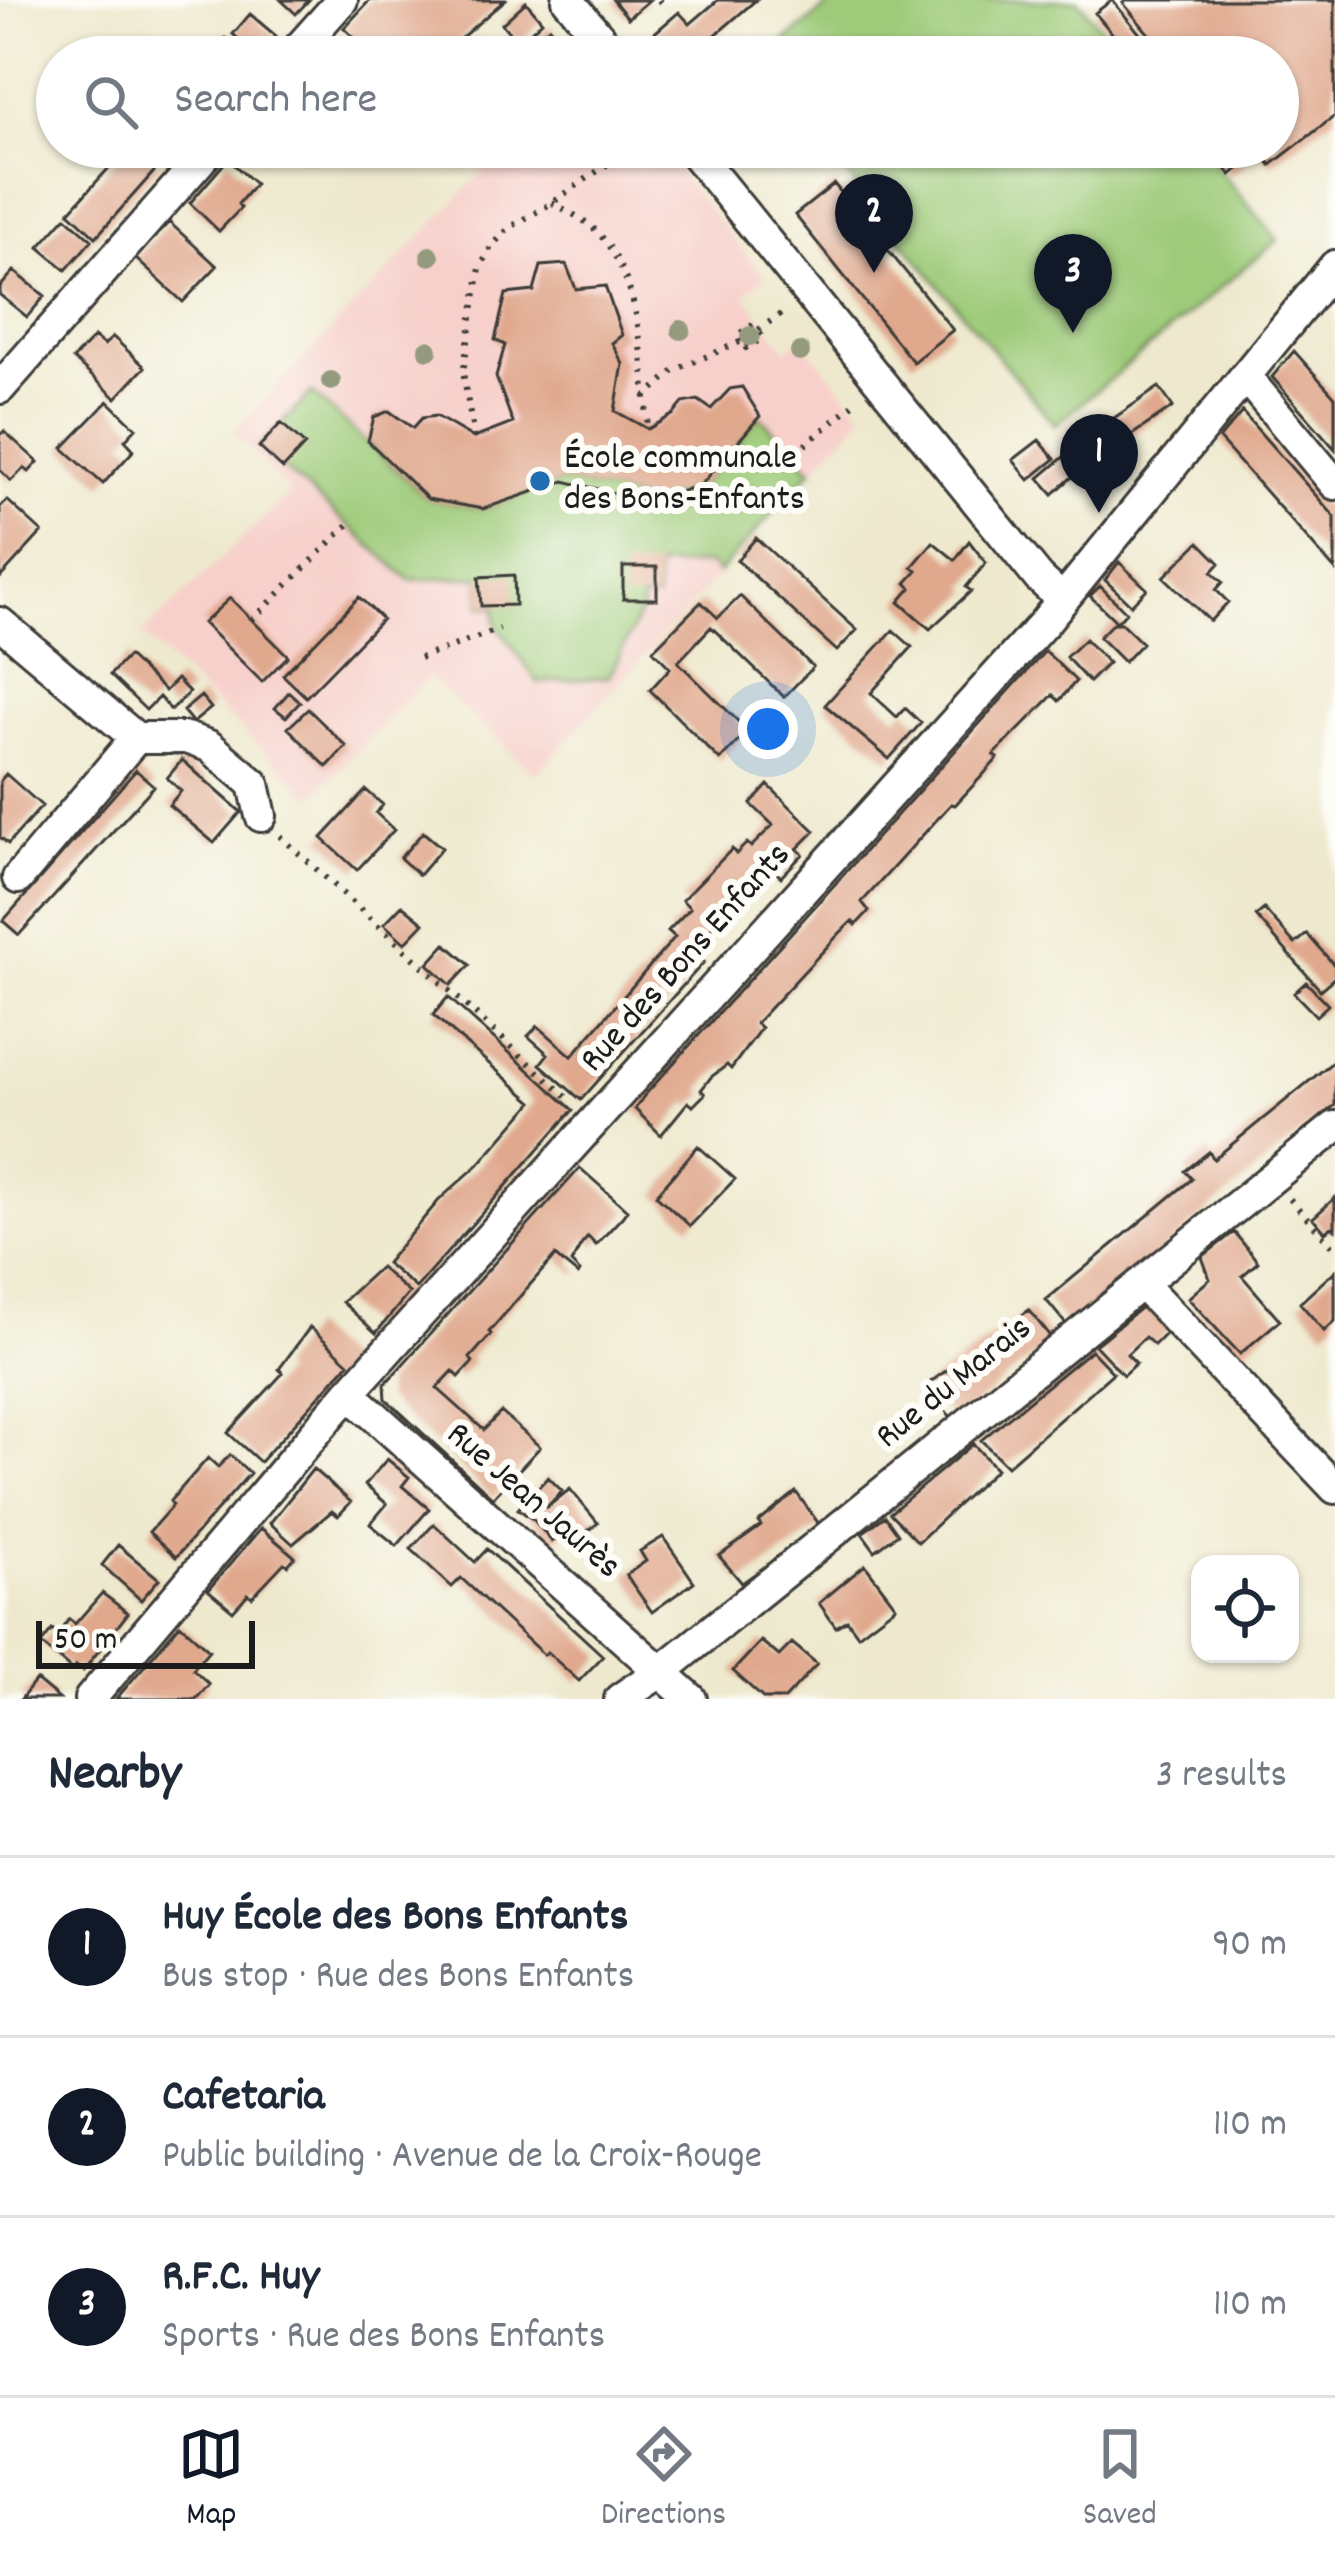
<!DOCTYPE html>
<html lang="en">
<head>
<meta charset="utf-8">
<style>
  :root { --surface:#fff; --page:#f2f2f3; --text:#1f2937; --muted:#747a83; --line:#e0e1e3; --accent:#111827 }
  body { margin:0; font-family:Dekko,sans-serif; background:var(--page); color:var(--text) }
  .controls { position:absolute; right:36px; bottom:36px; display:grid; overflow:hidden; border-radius:24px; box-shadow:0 3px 9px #0004 }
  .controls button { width:108px; height:108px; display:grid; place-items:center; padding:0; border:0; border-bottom:3px solid var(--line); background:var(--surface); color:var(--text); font:60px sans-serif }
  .scale { position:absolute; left:36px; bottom:30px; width:219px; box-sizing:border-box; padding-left:12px; border:6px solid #1c1c1c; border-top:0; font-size:33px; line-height:42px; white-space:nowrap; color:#1c1c1c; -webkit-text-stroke:9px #fdfcf7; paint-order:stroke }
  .you { position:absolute; left:768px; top:729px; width:42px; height:42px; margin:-30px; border:9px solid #fff; border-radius:50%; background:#1a73e8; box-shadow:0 0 0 18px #1a73e833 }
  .badge { display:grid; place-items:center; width:78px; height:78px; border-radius:50%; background:var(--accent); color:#fff; font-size:39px; font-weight:700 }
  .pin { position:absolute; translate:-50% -99px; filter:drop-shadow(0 3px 6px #0008) }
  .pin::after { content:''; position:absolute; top:63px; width:42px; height:36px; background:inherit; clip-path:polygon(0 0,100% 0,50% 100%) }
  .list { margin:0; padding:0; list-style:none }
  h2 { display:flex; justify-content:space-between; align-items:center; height:156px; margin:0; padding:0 48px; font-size:51px }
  h2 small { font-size:39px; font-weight:400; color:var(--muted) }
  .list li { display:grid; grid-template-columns:78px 1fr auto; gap:36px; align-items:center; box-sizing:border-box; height:180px; padding:0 48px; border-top:3px solid var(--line) }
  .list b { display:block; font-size:45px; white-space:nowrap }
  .list p { margin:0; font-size:39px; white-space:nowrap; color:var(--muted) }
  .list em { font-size:39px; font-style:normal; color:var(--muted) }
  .icon { flex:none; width:66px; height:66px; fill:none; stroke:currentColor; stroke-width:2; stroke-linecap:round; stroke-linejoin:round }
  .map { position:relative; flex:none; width:1335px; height:1699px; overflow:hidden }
  .search { position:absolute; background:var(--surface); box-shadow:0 3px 9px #0004; left:36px; right:36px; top:36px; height:132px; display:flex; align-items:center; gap:30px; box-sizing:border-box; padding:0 42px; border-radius:66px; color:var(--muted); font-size:45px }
  .sheet { height:696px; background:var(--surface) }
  nav { display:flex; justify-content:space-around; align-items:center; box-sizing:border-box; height:168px; border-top:3px solid var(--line); background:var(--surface); font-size:33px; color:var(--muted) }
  nav a { display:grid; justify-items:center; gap:6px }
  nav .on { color:var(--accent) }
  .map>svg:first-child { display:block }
  .built { fill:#f7d0cb }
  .green { fill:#9ecb79; stroke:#5d744a; stroke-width:3 }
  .building { fill:#e0a88d }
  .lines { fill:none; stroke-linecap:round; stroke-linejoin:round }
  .minor-casing { stroke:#3c3b37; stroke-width:36 }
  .path { stroke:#3c3b37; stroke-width:6; stroke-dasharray:3 9; stroke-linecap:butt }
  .minor { stroke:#fff; stroke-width:30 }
  .tree { fill:#949a7e }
  .poi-dot { fill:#1f6fb2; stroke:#fdfcf7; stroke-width:4.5 }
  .labels { text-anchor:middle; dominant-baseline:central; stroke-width:12; stroke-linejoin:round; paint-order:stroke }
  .poi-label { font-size:36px; fill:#1c1c1c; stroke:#fdfcf7; text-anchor:start }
  .street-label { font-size:36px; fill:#1c1c1c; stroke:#fdfcf7 }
</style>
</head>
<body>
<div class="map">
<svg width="1335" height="1699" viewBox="0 0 1335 1699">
  <rect width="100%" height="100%" fill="#fdfcf7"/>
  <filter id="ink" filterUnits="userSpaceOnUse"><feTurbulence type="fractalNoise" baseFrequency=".00833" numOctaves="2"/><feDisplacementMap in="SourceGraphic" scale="24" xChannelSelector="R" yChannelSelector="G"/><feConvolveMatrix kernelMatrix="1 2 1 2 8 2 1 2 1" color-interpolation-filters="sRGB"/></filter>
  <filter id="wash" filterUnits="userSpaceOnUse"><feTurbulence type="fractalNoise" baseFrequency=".004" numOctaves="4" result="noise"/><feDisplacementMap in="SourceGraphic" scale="48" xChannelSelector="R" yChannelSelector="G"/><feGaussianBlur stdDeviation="2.7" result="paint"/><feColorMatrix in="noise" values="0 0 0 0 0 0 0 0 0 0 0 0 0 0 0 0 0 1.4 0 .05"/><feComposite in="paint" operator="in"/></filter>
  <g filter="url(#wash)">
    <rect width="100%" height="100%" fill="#eee9ce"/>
    <!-- built -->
    <path class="built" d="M507 147H657L765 277 744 294 786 350 801 339 864 415 536 774 428 677 312 797 142 634 290 493 234 432Z"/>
    <!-- green -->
    <path class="green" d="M835 0H1078L1125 57H766Z
      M824 147H1200L1278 240 1055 425Z
      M312 393 428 499 483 509 564 481 652 502 702 484 760 416 812 470 718 573 710 564 657 567V599L642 600V609L609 677 538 683 496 623V607L481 606 479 577 410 580 259 447Z"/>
    <g id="blocks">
      <!-- building -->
      <path class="building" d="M281 0H309L296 14Z
        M370 0H505L439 57H375L344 28Z
        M613 0H649L628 18Z
        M718 0H756L690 57H657L644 42 679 12 690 24Z
        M1112 0 1159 57H1132L1095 13Z
        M1128 0H1335V116L1271 165 1257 147H1278V57H1168L1123 3Z
        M526 2 542 21 518 43 502 24Z
        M250 14 276 36 258 57 233 34Z
        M549 27 565 45 576 57H532L525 49Z
        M225 38 247 57H213L210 54Z
        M128 147H138L159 166 96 237 69 212Z
        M296 147H322L308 162Z
        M1208 147H1235L1247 162 1231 175Z
        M228 159 255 184 238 204 241 208 219 231 190 203Z
        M834 184 953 330 913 362 795 215Z
        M66 217 92 240 66 270 39 247Z
        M169 222 217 266 183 302 135 258Z
        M566 264 576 289 605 286 622 335 612 343 623 364 615 411 648 429 674 414 683 403 698 400 711 409 730 389 742 387 760 416 702 484 652 502 564 481 483 509 428 499 368 441 374 417 389 411 413 428 422 418 436 416 474 438 513 423 496 377 505 345 495 340 506 294 534 291 541 266Z
        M14 271 45 296 27 317 0 295V287Z
        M94 337 104 345 113 337 145 367 116 398 73 359Z
        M1294 351 1335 397V449L1272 377Z
        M1159 387 1173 407 1114 447 1101 427Z
        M108 401 136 428 125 440 134 450 103 484 63 448Z
        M1242 412 1335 517V570L1219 439Z
        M281 423 305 445 283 469 259 447Z
        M4 431 38 462 29 472 24 468 11 481 0 470V435Z
        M1039 440 1055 459 1029 480 1013 460Z
        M1084 449 1092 459 1053 494 1039 478 1065 456 1070 460Z
        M7 500 42 532 0 578V507Z
        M756 538 857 630 837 651 737 560Z
        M969 541 986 563 966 587 971 591 930 629 899 602 911 588 906 583 917 571 912 567 933 542 955 560Z
        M1199 542 1220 563 1212 572 1223 582 1216 590 1228 602 1210 621 1164 577Z
        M1119 562 1147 589 1131 605 1105 580Z
        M623 567H657V599H623Z
        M514 575 515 605 481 606 479 577Z
        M1100 586 1126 612 1117 622 1090 596Z
        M740 596 813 667 784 697 711 627 678 662 748 731 720 760 650 690 670 668 653 650 701 602 718 618Z
        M359 597 382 619 306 697 283 675Z
        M230 598 288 656 262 682 203 623Z
        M1113 623H1121L1142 643 1124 662 1099 637Z
        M893 630 912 647 871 693 897 717 905 708 921 723 889 759 825 705Z
        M1085 639 1108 663 1089 682 1066 657Z
        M1045 651 1076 681 1059 701 1053 695 994 755 998 758 982 776 955 805 951 804 862 902 869 911 856 925 852 921 838 935 756 1023 761 1028 731 1069 727 1065 711 1077 701 1090 705 1094 693 1106 688 1102 661 1135 635 1109 644 1096Z
        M128 656 165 691 177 679 189 692 171 710 159 697 146 710 110 675Z
        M289 692 300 702 286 717 275 708Z
        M201 696 211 708 193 723 183 711Z
        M308 709 346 746 327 767 288 728Z
        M182 760 241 812 214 843 169 805 181 791 167 778Z
        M136 770 154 786 19 935 3 921Z
        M6 774 42 806 8 844 0 837V781Z
        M768 785 815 831 797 849 803 854 781 877 769 866 755 884 750 880 730 900 734 904 691 949 704 962 581 1100 540 1064 548 1054 528 1036 538 1026 572 1056 675 937 668 931 690 908 682 900 732 849 736 854 747 843 751 847 773 825 751 804Z
        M366 790 383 805 376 813 394 830 357 870 322 838Z
        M423 832 442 848 419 875 400 858Z
        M402 905 424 923 405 943 384 924Z
        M1264 909 1295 944 1307 934 1335 966V977L1320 990 1256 916Z
        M446 944 470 965 451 985 428 964Z
        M1306 982 1328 1005 1316 1016 1294 993Z
        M448 997 573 1110 416 1288 386 1263 440 1199 478 1165 533 1102 433 1015Z
        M1335 1060V1105L1069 1328 1046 1300 1192 1179 1185 1171 1209 1152 1214 1159Z
        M698 1146 735 1179 690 1226 656 1195Z
        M580 1168 627 1210 623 1216 596 1245 588 1237 581 1245 571 1263 580 1272 578 1275 555 1256 489 1332 491 1334 470 1358 473 1362 459 1377 453 1371 437 1388 484 1430 501 1412 540 1447 493 1498 386 1399 385 1384Z
        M1335 1198V1229L1332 1227 1325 1232 1313 1218Z
        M1234 1232 1258 1262 1242 1276 1280 1320 1240 1354 1188 1298 1210 1279 1202 1257Z
        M380 1267 409 1293 376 1333 342 1302Z
        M1335 1271V1321L1324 1331 1300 1303Z
        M1149 1301 1173 1326 1154 1345 1145 1337 1127 1354 1136 1363 1123 1375 1095 1345Z
        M1029 1310 1053 1340 954 1421 925 1386Z
        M310 1327 349 1363 260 1462 228 1433 283 1373 279 1369Z
        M1091 1350 1113 1373 1007 1466 981 1440Z
        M973 1444 996 1469 918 1542 890 1513Z
        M230 1455 250 1473 176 1557 149 1532 173 1505 170 1501 208 1458 218 1467Z
        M387 1459 409 1477 402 1486 429 1509 397 1546 370 1524 387 1504 365 1485Z
        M313 1469 351 1502 338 1516 332 1511 293 1544 270 1523Z
        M548 1477 562 1491 546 1508 570 1489 598 1523 578 1539 569 1528 552 1542 534 1520 518 1509Z
        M796 1492 821 1527 742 1583 719 1556 761 1526 759 1522Z
        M885 1516 898 1534 875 1551 862 1533Z
        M434 1524 475 1562 487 1549 603 1656 579 1681 547 1652 544 1655 461 1578 452 1587 411 1549Z
        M261 1528 295 1557 288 1565 284 1563 252 1597 248 1594 233 1611 208 1590Z
        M663 1537 694 1582 652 1612 626 1575 646 1561 640 1551Z
        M118 1545 159 1579 141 1600 102 1565Z
        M865 1565 896 1606 858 1635 847 1620 836 1627 819 1603Z
        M102 1593 128 1613 83 1671 76 1666 72 1670 41 1644 52 1630 58 1634 69 1619 75 1624Z
        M180 1624 209 1650 193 1669 209 1684 196 1699H116Z
        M761 1641 779 1656 792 1643 817 1664 785 1699H764L733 1671Z
        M36 1680 59 1699H21Z"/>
    </g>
  </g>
  <g filter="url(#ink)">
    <use href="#blocks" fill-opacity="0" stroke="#3c3b37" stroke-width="3"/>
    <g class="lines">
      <defs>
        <path id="minor" d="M568 0 616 57
          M291 57 342 0
          M690 147 1039 578 1062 599
          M1245 376 1335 484
          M0 388 212 147
          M0 623 136 738H186L209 746 254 784 261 816
          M18 878 136 738
          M1142 1284 1335 1488
          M349 1393 691 1699
          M90 1699 349 1393 1043 624 1335 266
          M620 1699 663 1670 1335 1127"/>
      </defs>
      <!-- minor casing -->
      <use href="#minor" class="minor-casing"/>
      <!-- path -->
      <path class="path" d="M659 0 661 3
        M649 147 654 153 662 147
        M552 203C569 212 588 221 600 235 644 285 642 366 648 429
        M742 341 737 335 754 324 758 330 785 311
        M645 397 675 370 742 341 746 348 763 338 758 330
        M474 438 463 372 480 268 491 247 509 228 552 203 632 147
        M796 453 857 401
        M252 620 348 525
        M420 658 500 629
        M280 836 572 1102
        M1290 1199 1335 1249"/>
      <!-- minor -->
      <use href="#minor" class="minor"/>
    </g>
    <!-- trees -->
    <g class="tree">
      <circle cx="430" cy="256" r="10"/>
      <circle cx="681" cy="330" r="10"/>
      <circle cx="750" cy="336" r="10"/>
      <circle cx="428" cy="350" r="10"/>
      <circle cx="800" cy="352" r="10"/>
      <circle cx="331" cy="381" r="10"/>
      <circle cx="739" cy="491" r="10"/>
    </g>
  </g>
  <!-- markers -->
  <circle class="poi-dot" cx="540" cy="481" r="12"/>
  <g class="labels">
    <!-- poi labels -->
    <g class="poi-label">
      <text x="564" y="460">École communale<tspan x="564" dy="41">des Bons-Enfants</tspan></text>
    </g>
    <!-- street labels -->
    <g class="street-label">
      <text transform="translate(687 959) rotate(-48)">Rue des Bons Enfants</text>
      <text transform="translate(955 1384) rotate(-39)">Rue du Marais</text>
      <text transform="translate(532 1502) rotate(41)">Rue Jean Jaurès</text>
    </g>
  </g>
</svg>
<div class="controls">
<button><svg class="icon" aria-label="locate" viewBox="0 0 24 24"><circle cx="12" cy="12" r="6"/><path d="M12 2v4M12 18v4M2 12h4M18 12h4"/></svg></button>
</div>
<div class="scale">50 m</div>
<div class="you"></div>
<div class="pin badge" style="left:1099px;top:513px">1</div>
<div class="pin badge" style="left:874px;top:273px">2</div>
<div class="pin badge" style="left:1073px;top:333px">3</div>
<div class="search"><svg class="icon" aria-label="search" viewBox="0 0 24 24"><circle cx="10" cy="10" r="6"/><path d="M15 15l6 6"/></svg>Search here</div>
</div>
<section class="sheet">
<h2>Nearby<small>3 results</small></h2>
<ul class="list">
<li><span class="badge">1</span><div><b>Huy École des Bons Enfants</b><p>Bus stop · Rue des Bons Enfants</p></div><em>90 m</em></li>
<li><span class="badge">2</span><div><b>Cafetaria</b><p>Public building · Avenue de la Croix-Rouge</p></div><em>110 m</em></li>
<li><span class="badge">3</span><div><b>R.F.C. Huy</b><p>Sports · Rue des Bons Enfants</p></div><em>110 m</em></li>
</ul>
</section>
<nav>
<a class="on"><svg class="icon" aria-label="map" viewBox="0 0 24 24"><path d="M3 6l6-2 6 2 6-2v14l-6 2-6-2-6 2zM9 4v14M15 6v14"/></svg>Map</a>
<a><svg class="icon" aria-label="directions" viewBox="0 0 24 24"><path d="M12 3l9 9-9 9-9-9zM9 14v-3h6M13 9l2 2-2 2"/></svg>Directions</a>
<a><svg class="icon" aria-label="saved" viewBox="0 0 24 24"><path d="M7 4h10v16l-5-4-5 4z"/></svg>Saved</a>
</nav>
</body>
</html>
